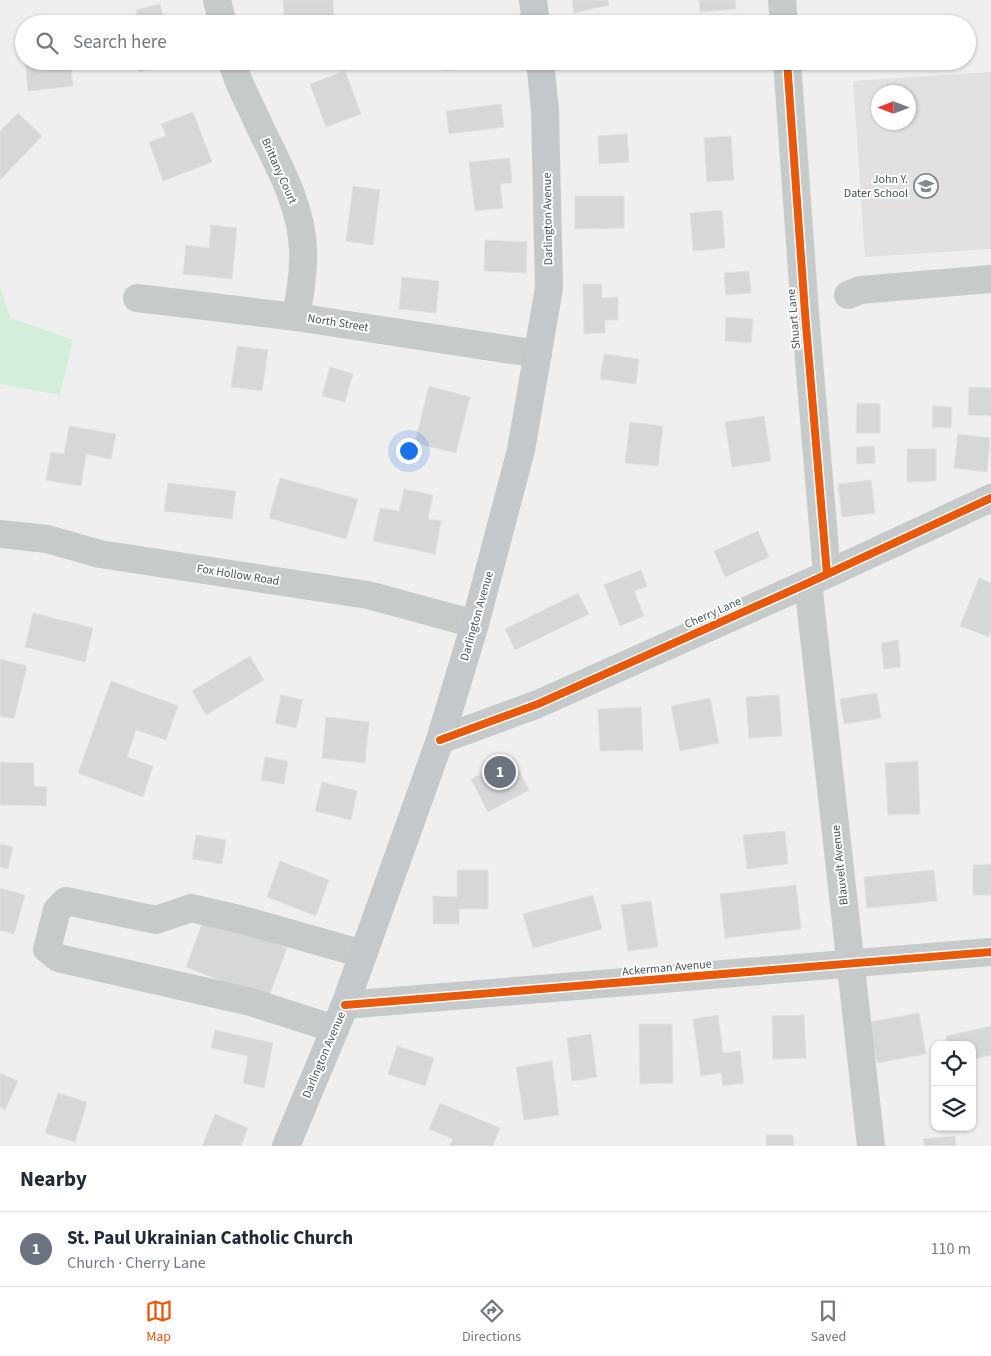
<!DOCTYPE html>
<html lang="en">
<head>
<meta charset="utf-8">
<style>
  :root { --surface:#fff; --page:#f6f6f7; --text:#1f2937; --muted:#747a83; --line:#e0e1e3; --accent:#ea580c }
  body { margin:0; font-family:"Source Sans 3",sans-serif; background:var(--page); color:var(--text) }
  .controls { position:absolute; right:15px; bottom:15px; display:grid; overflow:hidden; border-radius:10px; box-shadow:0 1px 4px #0004 }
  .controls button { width:45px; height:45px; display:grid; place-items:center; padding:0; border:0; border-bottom:1px solid var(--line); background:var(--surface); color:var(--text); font:25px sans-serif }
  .compass { position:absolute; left:871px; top:85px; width:45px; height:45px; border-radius:50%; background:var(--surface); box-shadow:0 1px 4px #0004; rotate:270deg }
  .you { position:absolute; left:408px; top:450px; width:18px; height:18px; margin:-12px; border:4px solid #fff; border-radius:50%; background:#1a73e8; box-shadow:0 0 0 8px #1a73e833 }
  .badge { display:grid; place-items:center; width:32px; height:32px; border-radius:50%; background:var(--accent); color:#fff; font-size:16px; font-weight:700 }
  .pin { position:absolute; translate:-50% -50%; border:2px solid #fff; box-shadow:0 1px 5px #0006 }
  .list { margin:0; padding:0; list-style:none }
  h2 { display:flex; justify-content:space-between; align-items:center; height:65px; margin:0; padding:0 20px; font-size:21px }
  h2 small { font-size:16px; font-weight:400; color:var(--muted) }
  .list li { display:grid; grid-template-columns:32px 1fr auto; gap:15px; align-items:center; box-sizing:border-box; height:75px; padding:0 20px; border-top:1px solid var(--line) }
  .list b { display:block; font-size:19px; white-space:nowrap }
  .list p { margin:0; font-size:16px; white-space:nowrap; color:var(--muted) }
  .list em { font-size:16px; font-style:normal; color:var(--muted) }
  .icon { flex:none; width:28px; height:28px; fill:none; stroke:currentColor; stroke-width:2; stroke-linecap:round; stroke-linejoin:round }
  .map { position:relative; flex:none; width:991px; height:1146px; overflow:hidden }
  .search { position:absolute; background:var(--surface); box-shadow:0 1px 4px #0004; left:15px; right:15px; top:15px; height:55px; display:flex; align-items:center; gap:12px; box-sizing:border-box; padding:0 18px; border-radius:28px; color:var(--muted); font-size:19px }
  .sheet { height:140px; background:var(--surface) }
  nav { display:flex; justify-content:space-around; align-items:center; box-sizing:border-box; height:70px; border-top:1px solid var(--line); background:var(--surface); font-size:14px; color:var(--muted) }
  nav a { display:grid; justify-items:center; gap:2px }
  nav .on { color:var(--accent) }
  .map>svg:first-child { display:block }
  .education { fill:#e2e0e1; fill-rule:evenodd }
  .green { fill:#d3eedb }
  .building { fill:#d6d7d8; stroke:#e1e1e2 }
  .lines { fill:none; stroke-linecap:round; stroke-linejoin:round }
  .minor { stroke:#c6cacb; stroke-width:28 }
  .major { stroke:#c4c8cb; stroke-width:28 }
  .cycleway-casing { stroke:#fff; stroke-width:11 }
  .cycleway { stroke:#e8590c; stroke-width:8 }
  .labels { text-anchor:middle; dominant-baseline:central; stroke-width:4; stroke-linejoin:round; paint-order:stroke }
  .street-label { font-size:12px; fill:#46545b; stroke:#fff }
  .poi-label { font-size:12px; fill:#46545b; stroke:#fff; text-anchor:end }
</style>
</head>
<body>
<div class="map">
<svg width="991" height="1146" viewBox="0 0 991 1146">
  <rect width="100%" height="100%" fill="#f0efef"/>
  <!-- education -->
  <path class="education" d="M991 72V249L865 257 853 81ZM878 92H908V122H878Z"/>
  <!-- green -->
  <path class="green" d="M0 287 11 318 73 340 60 395 0 384Z"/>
  <!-- building -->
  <path class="building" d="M283 0H333L334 24H293V17H284Z
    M572 0H608L609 5 574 13Z
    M699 0H735L736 9 700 12Z
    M160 4 165 24H140L136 10Z
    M25 61H70L73 86 28 91Z
    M137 61H174L175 63 139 72Z
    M444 61H484L485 65 446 71Z
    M562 61H600V65L563 69Z
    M345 71 361 114 326 127 310 84Z
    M501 104 504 127 449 134 446 111Z
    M193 112 212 162 163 181 149 142 166 136 161 124Z
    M18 113 42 136 0 180V131Z
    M627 134 629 162 599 164 598 136Z
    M731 136 734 180 707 182 704 138Z
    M510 158 512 183 500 184 503 208 475 211 469 162Z
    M353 186 380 190 373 245 346 241Z
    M575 196H624V228L575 229Z
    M722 210 725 248 693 251 690 213Z
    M211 225 237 228 232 279 183 274 186 245 209 248Z
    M485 240 527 242 526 273 484 271Z
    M749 271 751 293 726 295 724 273Z
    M402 277 439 281 436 313 399 309Z
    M583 284H602V298L618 297V320H605V333L584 334Z
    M726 317 753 319 751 343 725 341Z
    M237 346 268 350 262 391 231 387Z
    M604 354 639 359 636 384 600 379Z
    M330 367 353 374 345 402 322 396Z
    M429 386 470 397 456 453 415 443Z
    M969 387 991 388V416L968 415Z
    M857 403 880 404V433H856Z
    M933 406 952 407 951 428 932 427Z
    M764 416 771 461 732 467 725 422Z
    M630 422 663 426 658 466 625 463Z
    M69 426 116 434 111 459 86 454 81 486 46 480 51 452 64 454Z
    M958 434 990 438 987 472 954 468Z
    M874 446 875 463 857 464 856 447Z
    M907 449H936V481L907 482Z
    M280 478 358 499 346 539 269 518Z
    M871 480 875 513 842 517 838 484Z
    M168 483 236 491 232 519 164 511Z
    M404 489 433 495 428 519 441 521 435 554 373 541 380 508 399 511Z
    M758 531 769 557 725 577 714 551Z
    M641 570 647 586 634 591 644 616 620 626 604 585Z
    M979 578 991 583V631L989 637 960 626Z
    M578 593 589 614 515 650 505 629Z
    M33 613 93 628 85 662 25 647Z
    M898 640 901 667 884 669 881 643Z
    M250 656 264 680 206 715 192 691Z
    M0 659 27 666 14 719 0 716Z
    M111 681 178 706 166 740 136 730 127 757 153 766 143 797 78 773Z
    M877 693 881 718 844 724 840 699Z
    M281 695 303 700 296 728 275 723Z
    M779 695 782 736 749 738 746 697Z
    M710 698 719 743 680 751 671 706Z
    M641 707 643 750 600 751 598 709Z
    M326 717 369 722 365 763 322 758Z
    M265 757 288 761 284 784 261 780Z
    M513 758 529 790 488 812 471 779Z
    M918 761 920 814 888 815 885 763Z
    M0 762 34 763V786L47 787 46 806 0 805Z
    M322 782 357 791 351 820 315 811Z
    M785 831 788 864 747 869 743 835Z
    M196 835 226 840 222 864 192 859Z
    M0 844 13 847 8 869 0 867Z
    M280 861 329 880 316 916 267 897Z
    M991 864V895H973V865Z
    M457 870H488V909H459V924H433V896L457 897Z
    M934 870 937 901 867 908 864 877Z
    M796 885 801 929 725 938 720 894Z
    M0 888 25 895 14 934 0 930Z
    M593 895 602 929 533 948 523 914Z
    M651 901 658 947 628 951 621 905Z
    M205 916 287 948 268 999 186 967Z
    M919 1013 926 1054 877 1063 869 1022Z
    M718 1015 723 1053 740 1051 744 1083 723 1086 721 1073 701 1076 693 1019Z
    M804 1015 806 1058 773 1059 772 1016Z
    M639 1024H672L673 1083 640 1084Z
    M991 1026V1055L972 1060V1045H948L946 1036Z
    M215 1030 273 1043 264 1088 243 1083 248 1056 211 1048Z
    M591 1034 597 1077 572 1081 567 1038Z
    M397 1046 434 1058 425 1086 388 1074Z
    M552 1061 559 1115 524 1120 516 1067Z
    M0 1073 18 1081 5 1110 0 1107Z
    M58 1093 87 1102 75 1142 45 1133Z
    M440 1103 500 1128 493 1146H449L453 1139 429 1129Z
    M215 1114 248 1128 241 1146H202Z
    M766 1135H793L794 1146H766Z
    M955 1136 956 1146H924L923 1139Z"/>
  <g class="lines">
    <!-- minor -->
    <path class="minor" d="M217 0 223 24
      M782 0 784 24
      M232 61C236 79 246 97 254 114 273 157 301 200 303 249 304 271 300 294 296 317
      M787 61 805 313 827 574
      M848 295 860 290 991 279
      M137 298 296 317 538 354
      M0 534 47 539 100 554 368 595 475 624
      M808 583 871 1146
      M440 740 538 704 808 583 991 498
      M345 1005 991 952
      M335 1029 251 1002 58 958 47 949 57 910 66 901 156 920 191 908 243 920 363 954"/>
    <!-- major -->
    <path class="major" d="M533 0 536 24
      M286 1146 345 1005 440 740 475 624 521 450 549 288 545 111 540 61"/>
    <defs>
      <path id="cycleway" d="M787 61 805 313 827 574
        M440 740 538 704 808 583 991 498
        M345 1005 991 952"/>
    </defs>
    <!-- cycleway casing -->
    <use href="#cycleway" class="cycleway-casing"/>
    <!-- cycleway -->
    <use href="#cycleway" class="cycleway"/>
  </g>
  <!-- icons -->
  <defs>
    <symbol id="school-ring" viewBox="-11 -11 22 22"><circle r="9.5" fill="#fff" stroke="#828a8f" stroke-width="1.5"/><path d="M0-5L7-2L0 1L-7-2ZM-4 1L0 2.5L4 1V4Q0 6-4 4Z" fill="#828a8f"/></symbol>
  </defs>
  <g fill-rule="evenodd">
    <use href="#school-ring" x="912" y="172" width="28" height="28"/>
  </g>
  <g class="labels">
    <!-- street labels -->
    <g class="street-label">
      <text transform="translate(279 171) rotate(66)">Brittany Court</text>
      <text transform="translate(548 219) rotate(-91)">Darlington Avenue</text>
      <text transform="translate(794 319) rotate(-95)">Shuart Lane</text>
      <text transform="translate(338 323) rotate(9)">North Street</text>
      <text transform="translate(238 575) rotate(9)">Fox Hollow Road</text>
      <text transform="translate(713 613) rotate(-24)">Cherry Lane</text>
      <text transform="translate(477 616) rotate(-74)">Darlington Avenue</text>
      <text transform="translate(840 865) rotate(-96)">Blauvelt Avenue</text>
      <text transform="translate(667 968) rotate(-5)">Ackerman Avenue</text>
      <text transform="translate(324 1055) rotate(-67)">Darlington Avenue</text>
    </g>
    <!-- poi labels -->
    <g class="poi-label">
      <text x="908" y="179">John Y.<tspan x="908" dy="14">Dater School</tspan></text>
    </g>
  </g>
</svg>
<div class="controls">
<button><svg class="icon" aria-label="locate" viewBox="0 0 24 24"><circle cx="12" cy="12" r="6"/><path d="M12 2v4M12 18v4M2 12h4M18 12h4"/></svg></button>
<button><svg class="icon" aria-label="layers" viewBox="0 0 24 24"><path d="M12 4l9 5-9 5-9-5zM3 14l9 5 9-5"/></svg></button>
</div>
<svg class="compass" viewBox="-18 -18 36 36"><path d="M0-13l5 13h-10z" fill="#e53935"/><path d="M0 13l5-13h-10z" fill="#747a83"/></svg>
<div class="you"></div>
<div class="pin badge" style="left:500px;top:772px;background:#6b7280">1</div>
<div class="search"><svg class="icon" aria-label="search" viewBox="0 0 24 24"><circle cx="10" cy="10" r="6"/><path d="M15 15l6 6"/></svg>Search here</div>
</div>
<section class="sheet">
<h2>Nearby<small></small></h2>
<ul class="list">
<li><span class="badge" style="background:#6b7280">1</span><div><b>St. Paul Ukrainian Catholic Church</b><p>Church · Cherry Lane</p></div><em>110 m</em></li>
</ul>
</section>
<nav>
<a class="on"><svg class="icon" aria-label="map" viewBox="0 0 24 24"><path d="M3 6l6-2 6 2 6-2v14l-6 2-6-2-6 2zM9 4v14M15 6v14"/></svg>Map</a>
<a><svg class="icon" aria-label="directions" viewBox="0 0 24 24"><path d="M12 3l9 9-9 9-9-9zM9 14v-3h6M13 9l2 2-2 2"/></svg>Directions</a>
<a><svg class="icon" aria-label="saved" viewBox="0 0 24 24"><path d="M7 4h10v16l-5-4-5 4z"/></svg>Saved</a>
</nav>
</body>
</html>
